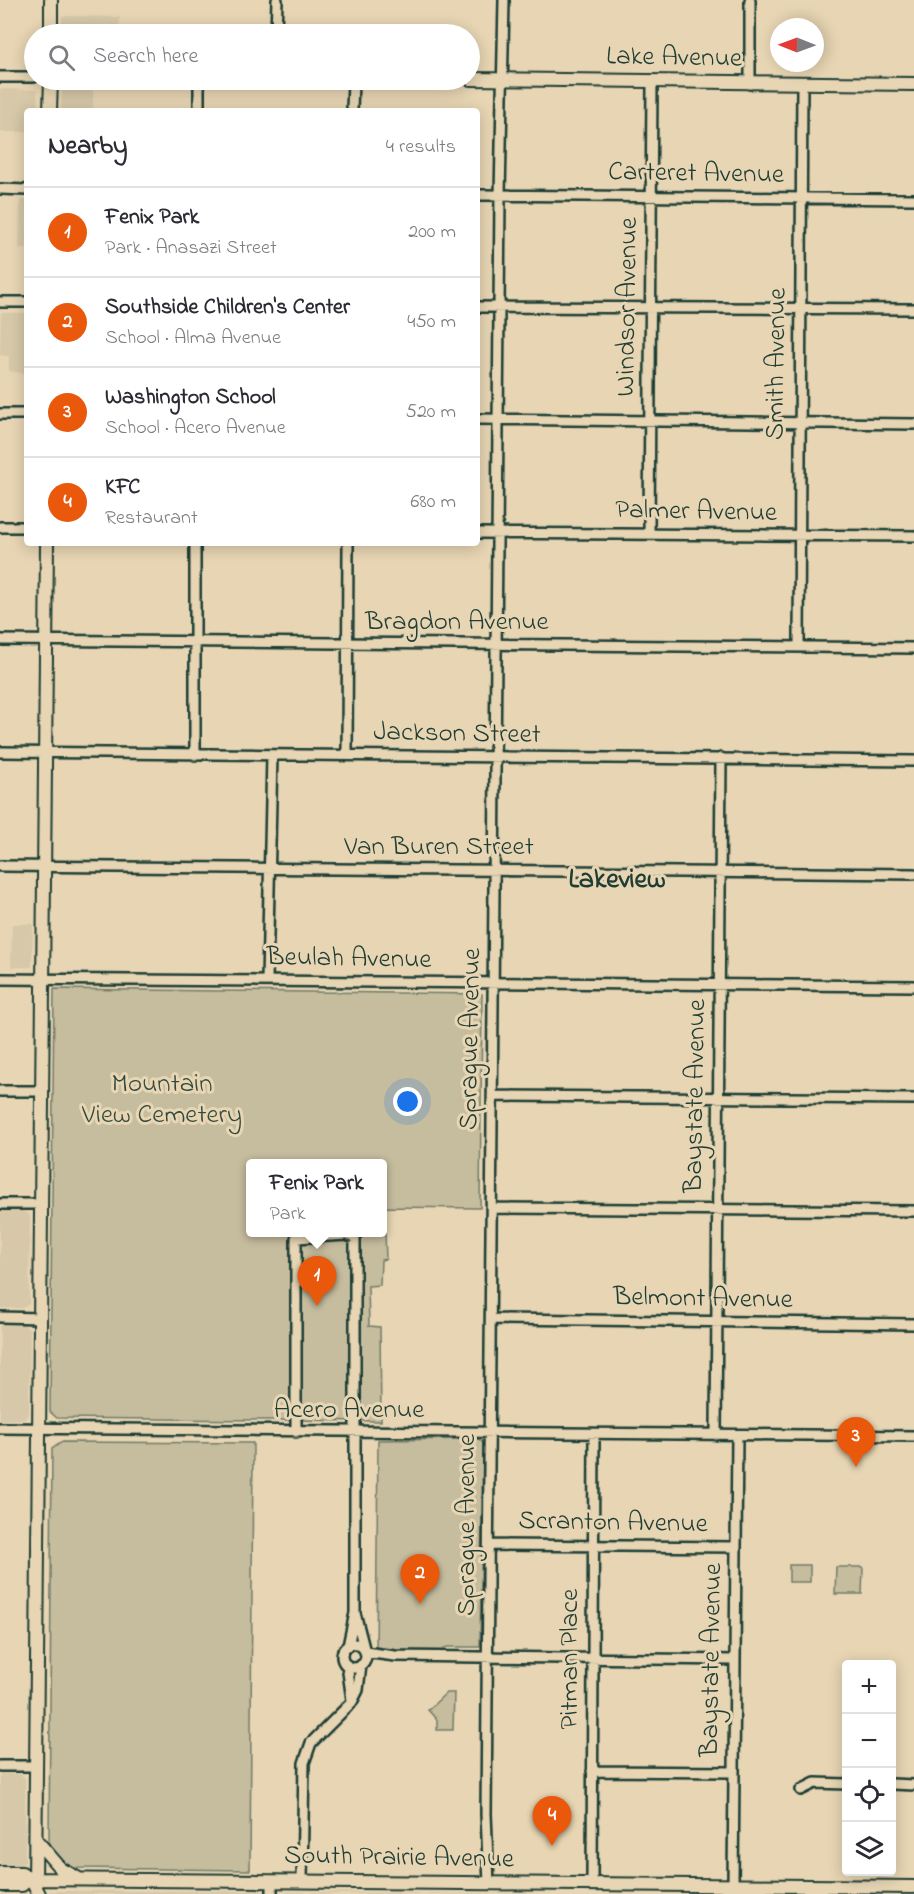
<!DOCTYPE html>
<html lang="en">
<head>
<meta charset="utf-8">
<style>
  :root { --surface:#fff; --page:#f2f2f3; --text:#2b2b33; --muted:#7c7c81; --line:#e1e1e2; --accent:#ea580c }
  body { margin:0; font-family:"Indie Flower",sans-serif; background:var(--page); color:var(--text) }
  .controls { position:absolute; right:18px; bottom:18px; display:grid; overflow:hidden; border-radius:6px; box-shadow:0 3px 15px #0003 }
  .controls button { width:54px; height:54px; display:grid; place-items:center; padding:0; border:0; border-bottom:2px solid var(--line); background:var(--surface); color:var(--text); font:30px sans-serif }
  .compass { position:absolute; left:770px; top:18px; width:54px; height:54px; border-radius:50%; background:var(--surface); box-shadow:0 3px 15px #0003; rotate:271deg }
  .you { position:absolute; left:408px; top:1102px; width:21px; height:21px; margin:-15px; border:4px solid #fff; border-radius:50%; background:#1a73e8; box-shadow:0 0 0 9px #1a73e833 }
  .badge { display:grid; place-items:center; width:39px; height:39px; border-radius:50%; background:var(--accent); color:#fff; font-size:20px; font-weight:700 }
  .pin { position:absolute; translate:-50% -50px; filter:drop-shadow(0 2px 3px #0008) }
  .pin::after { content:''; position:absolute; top:32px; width:21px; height:18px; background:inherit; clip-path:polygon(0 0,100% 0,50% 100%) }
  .popup { position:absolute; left:246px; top:1159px; width:141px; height:78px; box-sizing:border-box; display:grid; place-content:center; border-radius:6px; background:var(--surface); filter:drop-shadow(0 2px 4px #0005); font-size:20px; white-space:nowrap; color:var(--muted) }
  .popup b { font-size:22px; color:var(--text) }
  .popup::after { content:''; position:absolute; left:50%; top:100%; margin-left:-12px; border:12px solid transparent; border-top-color:var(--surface) }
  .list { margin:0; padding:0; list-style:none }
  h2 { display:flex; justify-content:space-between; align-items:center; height:78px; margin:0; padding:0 24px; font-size:26px }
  h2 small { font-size:20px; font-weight:400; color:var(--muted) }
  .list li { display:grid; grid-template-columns:39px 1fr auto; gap:18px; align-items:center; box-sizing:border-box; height:90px; padding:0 24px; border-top:2px solid var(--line) }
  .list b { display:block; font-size:22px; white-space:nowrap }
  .list p { margin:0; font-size:20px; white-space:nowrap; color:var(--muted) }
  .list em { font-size:20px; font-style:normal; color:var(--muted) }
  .icon { flex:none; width:33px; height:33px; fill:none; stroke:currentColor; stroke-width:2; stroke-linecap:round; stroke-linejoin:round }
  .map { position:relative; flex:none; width:914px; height:1894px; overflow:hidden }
  .search { position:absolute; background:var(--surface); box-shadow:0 3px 15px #0003; left:24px; top:24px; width:456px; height:66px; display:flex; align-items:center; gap:15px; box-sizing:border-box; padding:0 21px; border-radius:33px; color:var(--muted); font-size:22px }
  .panel { position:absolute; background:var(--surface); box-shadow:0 3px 15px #0003; left:24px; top:108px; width:456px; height:438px; border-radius:6px }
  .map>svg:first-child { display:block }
  .built { fill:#d6c8a8 }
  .green { fill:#c6bc9e; stroke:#727c69; stroke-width:1.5; fill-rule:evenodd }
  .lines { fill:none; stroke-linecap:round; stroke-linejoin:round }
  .minor-casing { stroke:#1f3d34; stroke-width:14 }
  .major-casing { stroke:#1f3d34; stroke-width:16 }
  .minor { stroke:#e7d5b3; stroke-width:9 }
  .major { stroke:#e7d5b3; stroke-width:12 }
  .labels { text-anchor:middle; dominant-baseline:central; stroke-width:6; stroke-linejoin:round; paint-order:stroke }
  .street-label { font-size:27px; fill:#1f3d34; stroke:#e7d5b3 }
  .park-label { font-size:27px; fill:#304a3f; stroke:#e7d5b3 }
  .neighbourhood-label { font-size:28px; font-weight:bold; fill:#1f3d34; stroke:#e7d5b3 }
</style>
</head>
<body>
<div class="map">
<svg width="914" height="1894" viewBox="0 0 914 1894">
  <rect width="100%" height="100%" fill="#e7d5b3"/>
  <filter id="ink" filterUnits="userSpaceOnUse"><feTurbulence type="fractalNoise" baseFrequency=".0167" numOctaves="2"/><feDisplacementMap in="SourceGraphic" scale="12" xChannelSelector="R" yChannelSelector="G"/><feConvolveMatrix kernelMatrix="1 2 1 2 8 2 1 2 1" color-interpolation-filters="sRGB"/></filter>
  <g filter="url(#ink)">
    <!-- built -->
    <path class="built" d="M62 16 120 17 119 34H62Z
      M0 89 37 90 38 111H27V132H0Z
      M62 89 93 90V111H61Z
      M20 200H27V248H19Z
      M1 313H27V374L9 371V356L0 355Z
      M12 924H33L32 966 30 967H11Z
      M20 1210 30 1215 29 1304 22 1308H0V1211Z
      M0 1323H20L30 1329 29 1413 25 1419 0 1420Z
      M0 1774H21L25 1779V1862L17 1868H0Z
      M50 1891H259L262 1894H50Z
      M287 1892 552 1894H283Z"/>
    <!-- green -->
    <path class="green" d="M54 989 482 994 480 1208 384 1207 386 1259 381 1260 380 1285 368 1286 369 1326 380 1327 381 1421 57 1418 50 1412ZM251 1164H383V1232H251Z
      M479 1439 483 1443 480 1647H447L432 1658 376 1659 378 1440Z
      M62 1442 253 1443 250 1870 75 1868 63 1865 49 1844 52 1449Z
      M789 1565H810V1582H789Z
      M836 1567H863L862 1594H835Z
      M446 1693H454L453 1730H437V1720L428 1710Z"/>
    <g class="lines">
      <defs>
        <path id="minor" d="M750 0V84
          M276 34 277 0
          M0 77H34
          M199 111V80
          M352 111 353 80
          M0 189 27 190
          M477 195 914 199
          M0 302H27
          M477 307 914 309
          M0 414H27
          M477 419 914 424
          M0 527H27
          M477 533 914 536
          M649 534 652 82
          M0 640 914 648
          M799 646 802 83
          M0 752 914 761
          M195 755V543
          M347 755 348 543
          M0 866 914 874
          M0 979 914 986
          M267 980 272 755
          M0 1091H42
          M492 1096 914 1099
          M0 1204H42
          M492 1208 914 1211
          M0 1317 41 1318
          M492 1319 914 1324
          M0 1428 914 1436
          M296 1432V1238L346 1235 355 1238V1613L364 1648
          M716 1435 721 758
          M489 1545 736 1547
          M342 1656a12 12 0 1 1 24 0a12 12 0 1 1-24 0Z
          M348 1646 355 1613
          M365 1652 395 1656 734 1660
          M347 1665 352 1700
          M0 1766H37
          M592 1771 733 1772
          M892 1784 914 1785
          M801 1790 815 1783 846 1784
          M302 1881 304 1763 311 1743 352 1702 358 1690 361 1665
          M489 1884 486 1814 500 195 504 0
          M592 1884 594 1434
          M733 1885 737 1435
          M272 1894V1881"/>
        <path id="major" d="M51 34V0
          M470 79 914 84
          M50 111 51 80
          M36 1840 61 1869 79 1879
          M0 1873H22L28 1879
          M0 1885H22L28 1879 914 1887
          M39 1894 35 1886 47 543"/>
      </defs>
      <!-- minor casing -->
      <use href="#minor" class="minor-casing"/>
      <!-- major casing -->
      <use href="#major" class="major-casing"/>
      <!-- minor -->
      <use href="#minor" class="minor"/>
      <!-- major -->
      <use href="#major" class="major"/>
    </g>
  </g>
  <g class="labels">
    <!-- street labels -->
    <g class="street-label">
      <text transform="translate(674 58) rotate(1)">Lake Avenue</text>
      <text transform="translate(696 174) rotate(1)">Carteret Avenue</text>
      <text transform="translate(628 307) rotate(-89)">Windsor Avenue</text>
      <text transform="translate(777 364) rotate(-89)">Smith Avenue</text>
      <text transform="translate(696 512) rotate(1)">Palmer Avenue</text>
      <text x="457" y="622">Bragdon Avenue</text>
      <text transform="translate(457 734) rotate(1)">Jackson Street</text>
      <text x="439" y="847">Van Buren Street</text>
      <text transform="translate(349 959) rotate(1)">Beulah Avenue</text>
      <text transform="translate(471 1039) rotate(-89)">Sprague Avenue</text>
      <text transform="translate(696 1096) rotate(-89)">Baystate Avenue</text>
      <text transform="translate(703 1299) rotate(1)">Belmont Avenue</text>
      <text x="349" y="1410">Acero Avenue</text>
      <text transform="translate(613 1523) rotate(1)">Scranton Avenue</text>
      <text transform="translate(467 1525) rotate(-90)">Sprague Avenue</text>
      <text transform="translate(570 1659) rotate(-90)">Pitman Place</text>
      <text transform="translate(712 1660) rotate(-89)">Baystate Avenue</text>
      <text transform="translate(399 1858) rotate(1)">South Prairie Avenue</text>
    </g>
    <!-- park labels -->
    <g class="park-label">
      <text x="162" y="1084">Mountain<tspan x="162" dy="31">View Cemetery</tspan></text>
    </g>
    <!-- neighbourhood labels -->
    <g class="neighbourhood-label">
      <text x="617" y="880">Lakeview</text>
    </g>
  </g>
</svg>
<div class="controls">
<button>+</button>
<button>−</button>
<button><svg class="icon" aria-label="locate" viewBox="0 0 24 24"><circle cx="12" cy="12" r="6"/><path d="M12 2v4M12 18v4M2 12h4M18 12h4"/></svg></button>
<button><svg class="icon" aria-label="layers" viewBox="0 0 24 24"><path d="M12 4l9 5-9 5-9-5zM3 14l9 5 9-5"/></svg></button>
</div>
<svg class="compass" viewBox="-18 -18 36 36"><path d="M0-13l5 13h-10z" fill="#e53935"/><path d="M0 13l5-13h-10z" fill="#7c7c81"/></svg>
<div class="you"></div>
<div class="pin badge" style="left:317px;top:1306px">1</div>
<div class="popup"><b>Fenix Park</b>Park</div>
<div class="pin badge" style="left:420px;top:1604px">2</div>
<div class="pin badge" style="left:856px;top:1467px">3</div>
<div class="pin badge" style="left:552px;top:1846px">4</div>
<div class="search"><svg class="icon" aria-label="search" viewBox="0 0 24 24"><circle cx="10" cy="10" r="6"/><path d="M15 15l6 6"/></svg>Search here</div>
<section class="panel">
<h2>Nearby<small>4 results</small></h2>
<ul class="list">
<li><span class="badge">1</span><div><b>Fenix Park</b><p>Park · Anasazi Street</p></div><em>200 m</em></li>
<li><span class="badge">2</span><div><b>Southside Children's Center</b><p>School · Alma Avenue</p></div><em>450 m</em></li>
<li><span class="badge">3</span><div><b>Washington School</b><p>School · Acero Avenue</p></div><em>520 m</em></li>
<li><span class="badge">4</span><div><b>KFC</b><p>Restaurant</p></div><em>680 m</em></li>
</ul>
</section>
</div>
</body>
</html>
